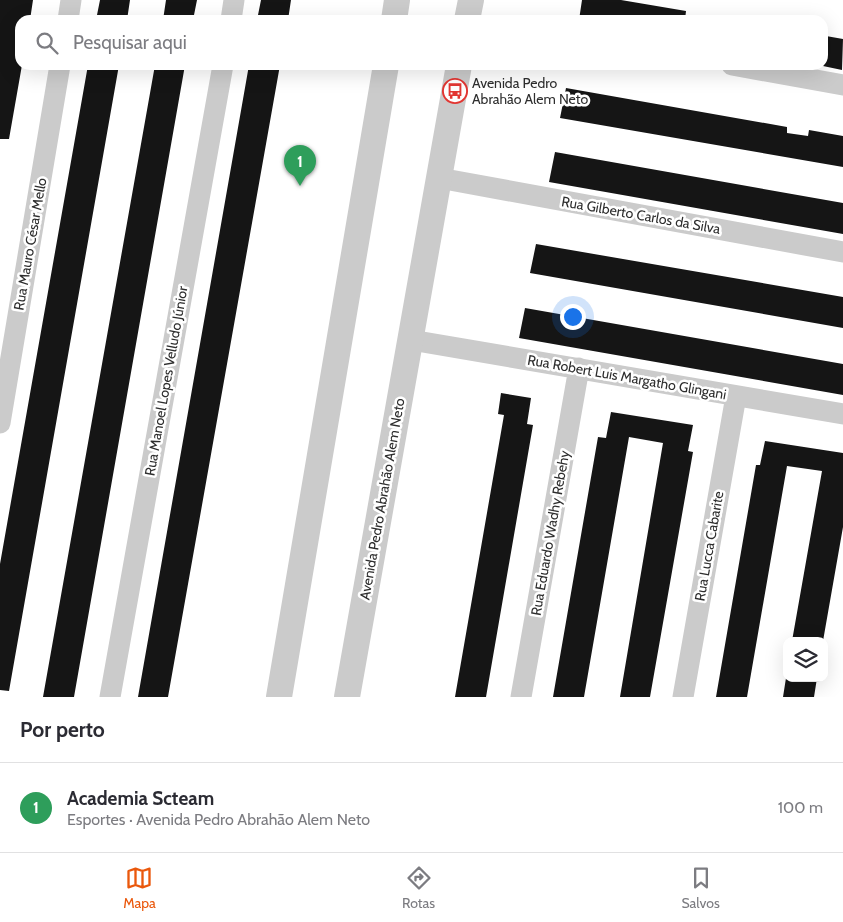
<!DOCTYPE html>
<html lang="pt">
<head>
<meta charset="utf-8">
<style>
  :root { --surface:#fff; --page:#f7f7f7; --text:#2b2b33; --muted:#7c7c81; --line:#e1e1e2; --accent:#ea580c }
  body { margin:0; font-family:Cabin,sans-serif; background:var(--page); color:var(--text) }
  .controls { position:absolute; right:15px; bottom:15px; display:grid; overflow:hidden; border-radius:10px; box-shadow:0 5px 20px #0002 }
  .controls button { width:45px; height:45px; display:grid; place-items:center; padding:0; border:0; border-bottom:1px solid var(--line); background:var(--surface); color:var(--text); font:25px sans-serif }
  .you { position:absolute; left:572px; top:316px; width:18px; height:18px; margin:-12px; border:4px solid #fff; border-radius:50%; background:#1a73e8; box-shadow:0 0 0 8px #1a73e833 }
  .badge { display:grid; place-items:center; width:32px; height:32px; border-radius:50%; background:var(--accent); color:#fff; font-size:16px; font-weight:700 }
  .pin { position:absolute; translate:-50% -41px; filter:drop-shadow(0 1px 2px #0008) }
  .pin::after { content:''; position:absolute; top:26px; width:18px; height:15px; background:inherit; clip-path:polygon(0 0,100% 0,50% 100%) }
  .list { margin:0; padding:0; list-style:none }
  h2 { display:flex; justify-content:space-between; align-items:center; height:65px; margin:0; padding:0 20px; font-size:21px }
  h2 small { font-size:16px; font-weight:400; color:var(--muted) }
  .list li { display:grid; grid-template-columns:32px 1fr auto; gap:15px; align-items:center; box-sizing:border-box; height:90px; padding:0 20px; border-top:1px solid var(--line) }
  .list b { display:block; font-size:19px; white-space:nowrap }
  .list p { margin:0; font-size:16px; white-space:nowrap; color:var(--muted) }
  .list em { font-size:16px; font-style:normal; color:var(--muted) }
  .icon { flex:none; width:28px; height:28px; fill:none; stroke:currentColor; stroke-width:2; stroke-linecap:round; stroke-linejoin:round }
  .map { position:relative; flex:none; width:843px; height:697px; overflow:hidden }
  .search { position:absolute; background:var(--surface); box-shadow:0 5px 20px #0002; left:15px; right:15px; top:15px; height:55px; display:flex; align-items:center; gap:12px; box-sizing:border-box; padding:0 18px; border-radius:15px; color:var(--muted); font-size:19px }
  .sheet { height:155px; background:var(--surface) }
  nav { display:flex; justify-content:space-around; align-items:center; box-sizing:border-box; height:70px; border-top:1px solid var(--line); background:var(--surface); font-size:14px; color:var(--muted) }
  nav a { display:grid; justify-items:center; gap:2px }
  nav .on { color:var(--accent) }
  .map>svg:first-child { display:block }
  .building { fill:#151515 }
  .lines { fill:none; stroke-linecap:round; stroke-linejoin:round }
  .minor { stroke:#cbcbcb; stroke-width:21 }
  .tertiary { stroke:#cbcbcb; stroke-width:26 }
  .labels { text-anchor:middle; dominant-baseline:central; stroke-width:5; stroke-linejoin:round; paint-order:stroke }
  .poi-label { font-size:14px; fill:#2e2e2e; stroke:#fff; text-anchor:start }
  .street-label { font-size:14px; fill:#2e2e2e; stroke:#fff }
</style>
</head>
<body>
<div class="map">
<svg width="843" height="697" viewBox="0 0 843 697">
  <rect width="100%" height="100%" fill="#fff"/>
  <!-- building -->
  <path class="building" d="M0 0H33L30 20H20V65H22L9 139H0Z
    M100 0H130L127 20H96Z
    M166 0H197L193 20H163Z
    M261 0H291L288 20H257Z
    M582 0H621L686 11 685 20H579Z
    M826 36 843 39 842 70 823 66V50Z
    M88 65H119L9 691 0 690V564Z
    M155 65H185L74 697H43Z
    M249 65H280L168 697H138Z
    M566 88 787 127V133L808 136 809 130 843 136V167L560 118Z
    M555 152 843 203V234L549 182Z
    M536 244 843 297V328L530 273Z
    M525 308 843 364V395L519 338Z
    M501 393 531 398 527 424 533 425 486 697H455L504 415 498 414Z
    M611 412 693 425 688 451 693 452 650 697H620L663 443 629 437 584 697H553L598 437 606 438Z
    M765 441 843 453V527L823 641H792L822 471 787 466 747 697H716L756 465H760Z
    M786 678H817L814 697H783Z"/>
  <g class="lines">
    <!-- minor -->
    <path class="minor" d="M68 20 71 0
      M231 20 234 0
      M732 65 843 85
      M439 178 843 252
      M411 340 843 414
      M0 423 60 65
      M110 697 223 65
      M521 697 579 368
      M683 697 736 396"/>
    <!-- tertiary -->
    <path class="tertiary" d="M394 20 397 0
      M467 20 471 0
      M279 697 386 65
      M347 697 459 65"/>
  </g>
  <!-- icons -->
  <defs>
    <symbol id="bus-ring" viewBox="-11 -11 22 22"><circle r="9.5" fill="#fff" stroke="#e23632" stroke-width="1.5"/><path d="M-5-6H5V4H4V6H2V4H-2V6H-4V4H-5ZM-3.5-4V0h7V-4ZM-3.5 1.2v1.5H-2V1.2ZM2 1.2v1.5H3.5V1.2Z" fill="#e23632"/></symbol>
  </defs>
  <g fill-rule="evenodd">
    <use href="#bus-ring" x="441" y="77" width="28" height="28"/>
  </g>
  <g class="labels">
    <!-- poi labels -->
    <g class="poi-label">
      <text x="472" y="83">Avenida Pedro<tspan x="472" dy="16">Abrahão Alem Neto</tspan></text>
    </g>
    <!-- street labels -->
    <g class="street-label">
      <text transform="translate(641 215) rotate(10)">Rua Gilberto Carlos da Silva</text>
      <text transform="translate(30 244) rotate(-80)">Rua Mauro César Mello</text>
      <text transform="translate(627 377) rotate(10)">Rua Robert Luis Margatho Glingani</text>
      <text transform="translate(166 381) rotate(-80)">Rua Manoel Lopes Velludo Júnior</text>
      <text transform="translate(382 499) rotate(-80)">Avenida Pedro Abrahão Alem Neto</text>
      <text transform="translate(550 533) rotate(-80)">Rua Eduardo Wadhy Rebehy</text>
      <text transform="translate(709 546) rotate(-80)">Rua Lucca Cabarite</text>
    </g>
  </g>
</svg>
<div class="controls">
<button><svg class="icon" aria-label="layers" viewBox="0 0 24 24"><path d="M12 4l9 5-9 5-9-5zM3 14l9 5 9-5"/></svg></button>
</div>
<div class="you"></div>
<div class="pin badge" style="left:300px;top:186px;background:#2e9e5b">1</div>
<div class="search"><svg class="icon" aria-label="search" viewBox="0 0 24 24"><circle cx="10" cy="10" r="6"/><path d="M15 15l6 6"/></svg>Pesquisar aqui</div>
</div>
<section class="sheet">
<h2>Por perto<small></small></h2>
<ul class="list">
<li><span class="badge" style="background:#2e9e5b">1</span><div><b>Academia Scteam</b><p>Esportes · Avenida Pedro Abrahão Alem Neto</p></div><em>100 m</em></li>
</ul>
</section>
<nav>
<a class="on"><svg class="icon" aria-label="map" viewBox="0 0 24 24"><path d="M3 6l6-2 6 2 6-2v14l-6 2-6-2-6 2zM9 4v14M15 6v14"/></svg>Mapa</a>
<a><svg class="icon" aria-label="directions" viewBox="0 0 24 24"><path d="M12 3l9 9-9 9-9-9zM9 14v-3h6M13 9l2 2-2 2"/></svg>Rotas</a>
<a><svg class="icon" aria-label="saved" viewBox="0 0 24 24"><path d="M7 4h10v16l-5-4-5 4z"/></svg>Salvos</a>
</nav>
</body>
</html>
